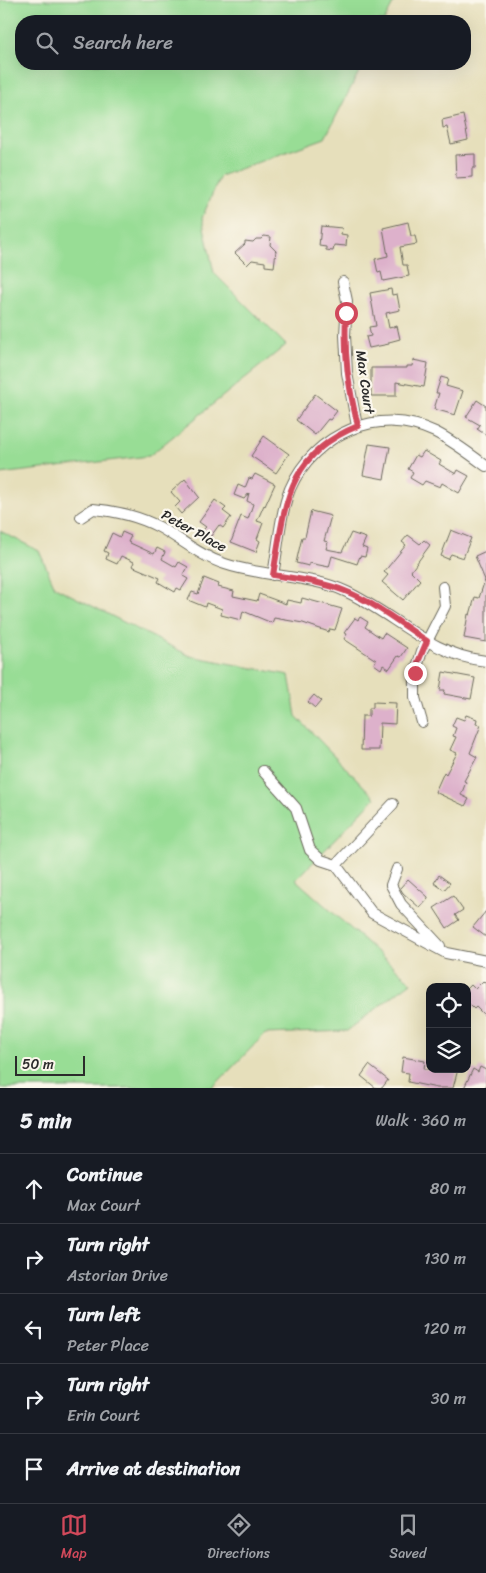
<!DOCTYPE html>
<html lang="en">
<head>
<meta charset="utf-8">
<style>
  :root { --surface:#171b24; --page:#242831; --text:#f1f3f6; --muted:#9ea1a6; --line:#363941; --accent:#d1495b }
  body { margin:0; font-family:Sriracha,sans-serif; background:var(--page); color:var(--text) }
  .controls { position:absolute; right:15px; bottom:15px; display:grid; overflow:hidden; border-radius:10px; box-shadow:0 5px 20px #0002 }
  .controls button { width:45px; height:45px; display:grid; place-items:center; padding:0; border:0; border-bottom:1px solid var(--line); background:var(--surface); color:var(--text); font:25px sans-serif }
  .scale { position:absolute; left:15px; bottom:12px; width:70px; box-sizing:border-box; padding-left:5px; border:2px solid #2b2b2b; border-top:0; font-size:14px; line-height:18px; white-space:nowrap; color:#2b2b2b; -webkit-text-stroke:4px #fbf7ec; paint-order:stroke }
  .stop { position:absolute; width:15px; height:15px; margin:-11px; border:4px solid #d1495b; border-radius:50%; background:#fff }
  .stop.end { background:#d1495b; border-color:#fff; box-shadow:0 1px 5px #0008 }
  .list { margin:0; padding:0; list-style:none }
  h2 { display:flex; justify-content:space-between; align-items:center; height:65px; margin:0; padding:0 20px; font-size:21px }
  h2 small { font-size:16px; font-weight:400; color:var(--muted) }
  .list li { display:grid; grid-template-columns:32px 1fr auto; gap:15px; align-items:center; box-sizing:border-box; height:70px; padding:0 20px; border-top:1px solid var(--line) }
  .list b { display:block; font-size:19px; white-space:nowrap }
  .list p { margin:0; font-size:16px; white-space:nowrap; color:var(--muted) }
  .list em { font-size:16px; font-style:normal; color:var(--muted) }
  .icon { flex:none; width:28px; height:28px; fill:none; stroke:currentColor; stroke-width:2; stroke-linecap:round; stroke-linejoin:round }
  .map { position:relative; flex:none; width:486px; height:1088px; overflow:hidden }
  .search { position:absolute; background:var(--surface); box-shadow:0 5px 20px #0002; left:15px; right:15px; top:15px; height:55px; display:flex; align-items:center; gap:12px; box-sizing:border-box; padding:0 18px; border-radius:20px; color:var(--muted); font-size:19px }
  .sheet { height:415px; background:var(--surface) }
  nav { display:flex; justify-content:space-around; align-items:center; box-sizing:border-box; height:70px; border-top:1px solid var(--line); background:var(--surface); font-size:14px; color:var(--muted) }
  nav a { display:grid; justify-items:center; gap:2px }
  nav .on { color:var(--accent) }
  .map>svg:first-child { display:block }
  .green { fill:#98dd95; stroke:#628460 }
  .building { fill:#ddb1cb }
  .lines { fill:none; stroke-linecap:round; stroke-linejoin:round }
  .minor-casing { stroke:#6c6a5d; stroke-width:12 }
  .minor { stroke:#fff; stroke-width:10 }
  .route { stroke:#d1495b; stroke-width:6 }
  .labels { text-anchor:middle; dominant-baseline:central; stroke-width:4.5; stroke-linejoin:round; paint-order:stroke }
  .street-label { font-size:14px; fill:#2b2b2b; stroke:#fbf7ec }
</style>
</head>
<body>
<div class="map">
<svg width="486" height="1088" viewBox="0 0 486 1088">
  <rect width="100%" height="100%" fill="#fbf7ec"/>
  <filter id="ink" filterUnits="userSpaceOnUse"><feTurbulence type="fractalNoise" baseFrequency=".02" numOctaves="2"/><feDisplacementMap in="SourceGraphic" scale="10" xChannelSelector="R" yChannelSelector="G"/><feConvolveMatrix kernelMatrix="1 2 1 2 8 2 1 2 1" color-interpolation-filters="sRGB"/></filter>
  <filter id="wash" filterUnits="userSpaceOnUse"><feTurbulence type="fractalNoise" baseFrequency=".0096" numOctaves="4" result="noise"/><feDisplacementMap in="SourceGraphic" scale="20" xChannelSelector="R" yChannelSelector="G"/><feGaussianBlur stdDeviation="1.12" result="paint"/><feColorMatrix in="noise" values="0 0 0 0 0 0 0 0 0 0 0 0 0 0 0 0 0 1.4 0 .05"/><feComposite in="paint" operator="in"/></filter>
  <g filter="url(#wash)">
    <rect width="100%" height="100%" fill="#e6dfbb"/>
    <!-- green -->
    <path class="green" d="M0 0H395L384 21H21V64H363L325 138 220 176 202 218 214 273 286 345 149 456 0 474Z
      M0 531 39 551 55 587 190 656 289 675 296 716 375 798 296 880 411 982 347 1031 265 1034 212 1088H0Z"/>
    <g id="blocks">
      <!-- building -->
      <path class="building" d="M463 115 468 140 451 144 447 127 443 128 442 120Z
        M475 154V168H472V177L456 178 455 155Z
        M408 222 411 236H415L417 244 400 247 403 265H407L409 276 383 281 381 272 378 273 375 259 388 256 383 228Z
        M321 226 342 228 341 234 347 235 346 246 334 245 333 251 326 250V247L319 246Z
        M264 236 271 237 270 245 276 251 274 267 265 266V262L252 260 247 265 235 253 245 244V241L253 242 256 239H261Z
        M391 289 392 295 397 294 400 310 386 313 389 328 397 326 400 339 389 342V344L369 348 366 337 371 336 369 327 376 326 370 293Z
        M413 360 428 363 424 387 396 382V396H371V368H407V366H412Z
        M441 377 448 379 446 386 463 391 455 415 434 409 439 393H436Z
        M315 394 337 411 330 420 328 419 315 435 296 420Z
        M477 400 486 406V435L477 429 480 425 466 417Z
        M264 436 289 454 276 473 251 456Z
        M369 444 390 447 384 479 363 475Z
        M424 451 441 461 439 464 456 474 458 470 469 476 459 493 442 483 440 487 425 481 422 485 410 478 413 472 408 469 416 455 420 457Z
        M255 474 275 484 265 506 264 505 257 521 263 523 257 539 260 541 256 552 231 542 241 516 248 519 253 504 247 501 249 493 244 499 234 495 238 485 245 488 249 478 252 479Z
        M185 479 199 497 181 514 175 507 180 502 171 492Z
        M215 500 226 508 223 511 231 517 223 528 219 525 211 536 203 530 206 527 199 522Z
        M311 511 331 516 324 541 328 542 326 549 342 552 351 533 366 538 362 547 367 549 365 557 360 556 357 564 332 556 329 567 309 563V566L296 563 302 537H305Z
        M451 530 471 538 463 558 451 554 448 559 441 556Z
        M122 532 131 536 128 542 154 554 157 548 165 552 162 559 176 567 179 562 188 567 183 576 188 579 181 590 177 588 175 592 158 582 160 578 132 566 134 562 121 556 117 564 106 559 108 553 104 551 112 533 120 537Z
        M408 535 420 544 424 540 430 545 411 571 420 580 403 600 382 582 388 575 384 572 406 545 402 542Z
        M486 551V642L464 638 468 614 470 615 475 597 479 598 485 580 475 556Z
        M204 578 219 584 218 587 234 591 233 596 257 601 259 594 286 604 287 600 301 603 302 598 342 609 335 630 330 629 329 632 303 623 274 618 272 623 243 611 241 620 221 615 222 609 206 603 205 607 188 600 192 592 198 594Z
        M360 617 368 622 365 627 381 638 384 633 407 648 401 657 398 656 389 669 383 665 381 669 374 664 376 660 344 639 347 634 344 633 355 618 358 620Z
        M443 672 475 678 471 699 444 694 445 690H440Z
        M314 695 321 701 315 708 308 702Z
        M373 702 396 703 395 724 380 723 379 750H361L362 716H369V708H373Z
        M466 715 477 719 476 724 481 725 470 753 477 757 464 781 466 782 461 795 469 799 465 806 435 792 444 772 446 774 457 753 450 750 456 737 453 736 456 728 452 726 456 717 464 720Z
        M439 875 450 883 444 890 434 883Z
        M408 879 428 897V899L420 908 403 893 400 888Z
        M453 896 463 910 455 915 459 920 447 928 434 908Z
        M486 911V937L473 927Z
        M483 981 486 984V1017L476 1007 474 1009 467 1002V989L471 985 475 989Z
        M403 1057 425 1061 424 1069H458L453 1088H437L408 1082 409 1073 401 1072Z
        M369 1065 388 1080 382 1088H376L361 1076Z
        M480 1067 486 1070V1088H464L473 1069 478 1072Z"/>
    </g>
  </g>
  <g filter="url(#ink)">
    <use href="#blocks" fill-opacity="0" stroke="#6c6a5d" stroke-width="1"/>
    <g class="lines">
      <defs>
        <path id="minor" d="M343 282 347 301 345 335 347 373 357 426
          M81 517 93 509C116 511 138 516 159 527 181 539 200 556 225 564 263 577 311 575 347 592 394 614 432 656 486 661
          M273 575C278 548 280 514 290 489 314 433 380 405 435 432 453 441 470 454 486 466
          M422 722 415 698V673L422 651 445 606 443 587
          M263 771 296 808 310 850 321 860 336 865 372 913 446 953 486 961
          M336 865 393 804
          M397 869 391 885 401 904 440 946"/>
      </defs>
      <!-- minor casing -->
      <use href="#minor" class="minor-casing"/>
      <!-- minor -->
      <use href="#minor" class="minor"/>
    </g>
  </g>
  <g class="lines" filter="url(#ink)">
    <!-- route -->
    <path class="route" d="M346 313C344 355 348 386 358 426 285 455 285 508 273 575 297 579 322 582 345 591 374 602 401 624 427 641L418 662 415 673"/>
  </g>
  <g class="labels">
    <!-- street labels -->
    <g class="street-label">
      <text transform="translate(365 382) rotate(82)">Max Court</text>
      <text transform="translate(194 531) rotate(29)">Peter Place</text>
    </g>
  </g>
</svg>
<div class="controls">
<button><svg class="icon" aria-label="locate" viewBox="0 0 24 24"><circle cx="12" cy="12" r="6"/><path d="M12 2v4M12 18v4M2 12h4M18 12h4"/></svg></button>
<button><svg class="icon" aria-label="layers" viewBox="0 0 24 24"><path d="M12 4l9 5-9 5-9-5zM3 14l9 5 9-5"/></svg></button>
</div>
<div class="scale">50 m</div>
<div class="stop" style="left:346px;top:313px"></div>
<div class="stop end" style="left:415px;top:673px"></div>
<div class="search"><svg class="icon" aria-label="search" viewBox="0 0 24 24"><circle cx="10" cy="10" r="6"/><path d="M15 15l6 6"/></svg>Search here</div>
</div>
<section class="sheet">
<h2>5 min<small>Walk · 360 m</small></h2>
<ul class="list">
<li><svg class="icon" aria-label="ahead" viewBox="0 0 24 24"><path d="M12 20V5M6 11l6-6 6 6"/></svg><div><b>Continue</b><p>Max Court</p></div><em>80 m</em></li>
<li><svg class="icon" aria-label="right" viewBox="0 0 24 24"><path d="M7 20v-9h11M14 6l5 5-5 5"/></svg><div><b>Turn right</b><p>Astorian Drive</p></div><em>130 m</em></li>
<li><svg class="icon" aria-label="left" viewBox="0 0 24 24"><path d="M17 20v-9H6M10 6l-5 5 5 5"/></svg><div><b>Turn left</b><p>Peter Place</p></div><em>120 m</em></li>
<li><svg class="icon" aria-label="right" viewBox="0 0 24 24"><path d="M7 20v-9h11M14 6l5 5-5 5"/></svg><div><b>Turn right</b><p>Erin Court</p></div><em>30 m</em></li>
<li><svg class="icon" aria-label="arrive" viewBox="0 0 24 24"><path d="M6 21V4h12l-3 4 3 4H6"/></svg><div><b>Arrive at destination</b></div></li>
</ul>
</section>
<nav>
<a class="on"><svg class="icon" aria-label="map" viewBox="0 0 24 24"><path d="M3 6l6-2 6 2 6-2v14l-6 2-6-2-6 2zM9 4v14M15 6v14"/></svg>Map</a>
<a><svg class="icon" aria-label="directions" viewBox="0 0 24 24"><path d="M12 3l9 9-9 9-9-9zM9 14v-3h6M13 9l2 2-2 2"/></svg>Directions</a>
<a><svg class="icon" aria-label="saved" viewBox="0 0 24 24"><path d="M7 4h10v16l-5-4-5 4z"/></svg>Saved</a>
</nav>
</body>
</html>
